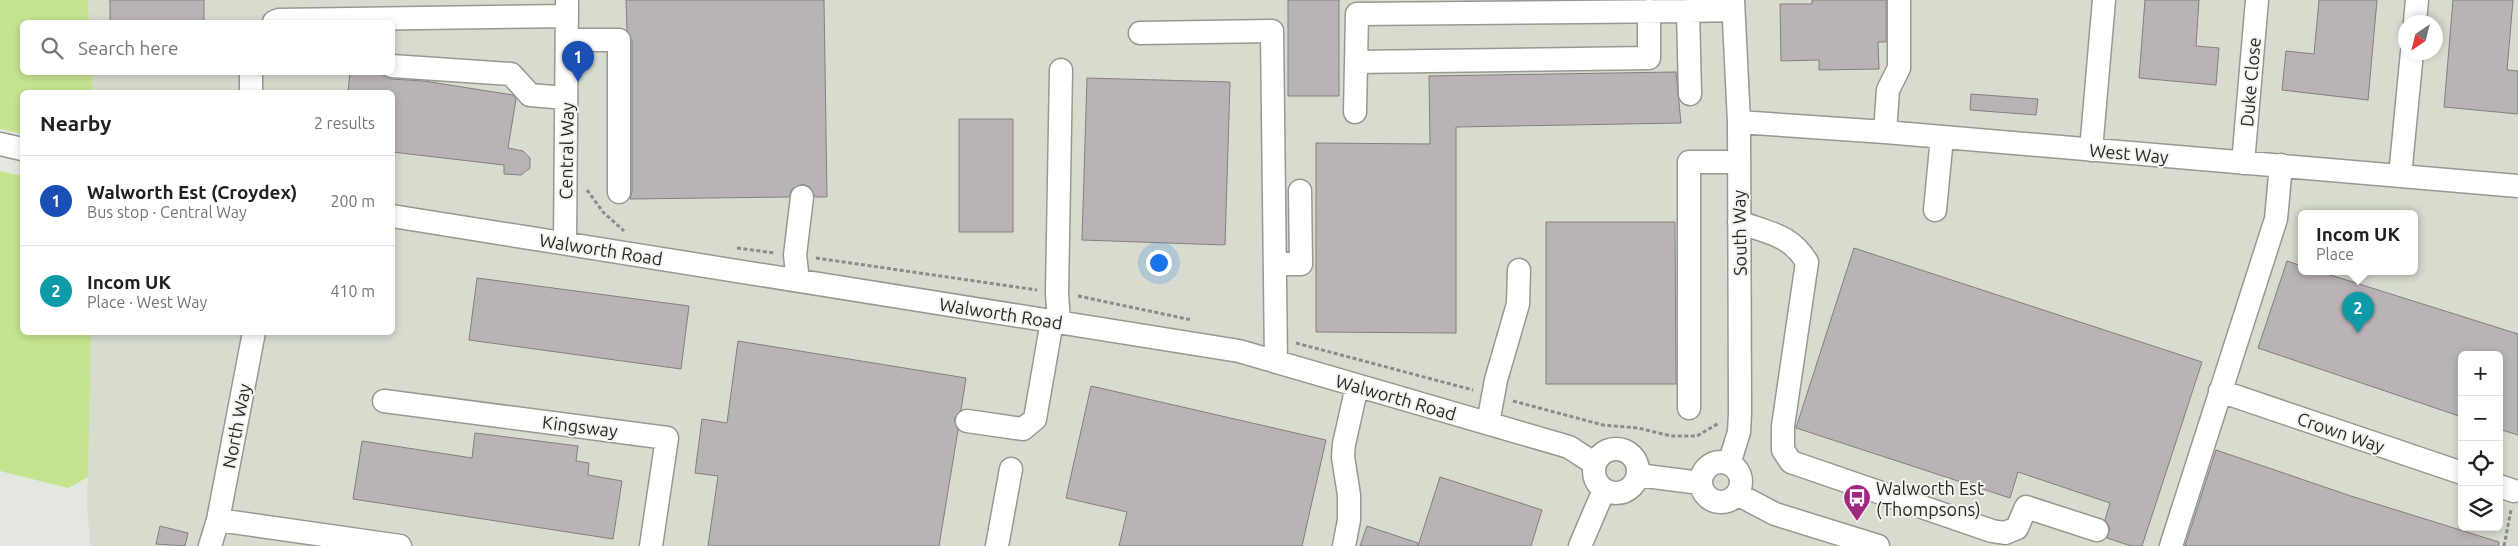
<!DOCTYPE html>
<html lang="en">
<head>
<meta charset="utf-8">
<style>
  :root { --surface:#fff; --page:#f2f2f2; --text:#202124; --muted:#757577; --line:#e0e0e0; --accent:#a12880 }
  body { margin:0; font-family:Ubuntu,sans-serif; background:var(--page); color:var(--text) }
  .controls { position:absolute; right:15px; bottom:15px; display:grid; overflow:hidden; border-radius:8px; box-shadow:0 2px 8px #0003 }
  .controls button { width:45px; height:45px; display:grid; place-items:center; padding:0; border:0; border-bottom:1px solid var(--line); background:var(--surface); color:var(--text); font:25px sans-serif }
  .compass { position:absolute; left:2398px; top:15px; width:45px; height:45px; border-radius:50%; background:var(--surface); box-shadow:0 2px 8px #0003; rotate:215deg }
  .you { position:absolute; left:1158px; top:262px; width:18px; height:18px; margin:-12px; border:4px solid #fff; border-radius:50%; background:#1a73e8; box-shadow:0 0 0 8px #1a73e833 }
  .badge { display:grid; place-items:center; width:32px; height:32px; border-radius:50%; background:var(--accent); color:#fff; font-size:16px; font-weight:700 }
  .pin { position:absolute; translate:-50% -41px; filter:drop-shadow(0 1px 2px #0008) }
  .pin::after { content:''; position:absolute; top:26px; width:18px; height:15px; background:inherit; clip-path:polygon(0 0,100% 0,50% 100%) }
  .popup { position:absolute; left:2298px; top:210px; width:120px; height:65px; box-sizing:border-box; display:grid; place-content:center; border-radius:8px; background:var(--surface); filter:drop-shadow(0 1px 4px #0005); font-size:16px; white-space:nowrap; color:var(--muted) }
  .popup b { font-size:19px; color:var(--text) }
  .popup::after { content:''; position:absolute; left:50%; top:100%; margin-left:-10px; border:10px solid transparent; border-top-color:var(--surface) }
  .list { margin:0; padding:0; list-style:none }
  h2 { display:flex; justify-content:space-between; align-items:center; height:65px; margin:0; padding:0 20px; font-size:21px }
  h2 small { font-size:16px; font-weight:400; color:var(--muted) }
  .list li { display:grid; grid-template-columns:32px 1fr auto; gap:15px; align-items:center; box-sizing:border-box; height:90px; padding:0 20px; border-top:1px solid var(--line) }
  .list b { display:block; font-size:19px; white-space:nowrap }
  .list p { margin:0; font-size:16px; white-space:nowrap; color:var(--muted) }
  .list em { font-size:16px; font-style:normal; color:var(--muted) }
  .icon { flex:none; width:28px; height:28px; fill:none; stroke:currentColor; stroke-width:2; stroke-linecap:round; stroke-linejoin:round }
  .map { position:relative; flex:none; width:2518px; height:546px; overflow:hidden }
  .search { position:absolute; background:var(--surface); box-shadow:0 2px 8px #0003; left:20px; top:20px; width:375px; height:55px; display:flex; align-items:center; gap:12px; box-sizing:border-box; padding:0 18px; border-radius:8px; color:var(--muted); font-size:19px }
  .panel { position:absolute; background:var(--surface); box-shadow:0 2px 8px #0003; left:20px; top:90px; width:375px; height:245px; border-radius:8px }
  .map>svg:first-child { display:block }
  .built { fill:#d7dccf; fill-rule:evenodd }
  .green { fill:#c6e490 }
  .building { fill:#b9b2b6; stroke:#857e82 }
  .lines { fill:none; stroke-linecap:round; stroke-linejoin:round }
  .minor-casing { stroke:#969992; stroke-width:25 }
  .path { stroke:#8a8c87; stroke-width:3; stroke-dasharray:4 2.5; stroke-linecap:butt }
  .minor { stroke:#fff; stroke-width:22 }
  .labels { text-anchor:middle; dominant-baseline:central; stroke-width:4; stroke-linejoin:round; paint-order:stroke }
  .street-label { font-size:18px; fill:#292a28; stroke:#f2f5ed }
  .poi-label { font-size:18px; fill:#292a28; stroke:#f2f5ed; text-anchor:start }
</style>
</head>
<body>
<div class="map">
<svg width="2518" height="546" viewBox="0 0 2518 546">
  <rect width="100%" height="100%" fill="#e4e7e0"/>
  <!-- built -->
  <path class="built" d="M88 0H2518V546H90L87 503 91 333 392 332V92H93L92 73 392 72V22H89ZM2406 22H2436V52H2406ZM2302 214H2414V272H2302ZM2462 355H2499V527H2462Z"/>
  <!-- green -->
  <path class="green" d="M0 0H88L89 22H22V72L92 73 93 92H22V134L0 129Z
    M0 171 22 176V332L91 333 88 477 68 488 0 471Z"/>
  <!-- building -->
  <path class="building" d="M110 0H204V22H110Z
    M626 0H824L827 197H815L810 187 803 184 792 189 789 197 630 199 632 192V40L627 30Z
    M1288 0H1339V96H1288Z
    M1812 0H1886V42H1878L1879 69 1819 70V60L1781 61 1780 4H1812Z
    M2145 0H2199L2196 46 2219 48 2216 85 2139 78Z
    M2319 0H2377L2368 100 2282 90 2286 51 2314 54Z
    M2453 0H2513L2507 70 2518 71V114L2444 107Z
    M350 72H368L383 75 391 79 424 81 513 95 516 99 508 148 523 151 530 158V168L521 175 504 174V165L392 152V92H348Z
    M1676 72 1681 123 1456 127V333L1316 332V143L1430 144 1429 76Z
    M1087 78 1230 82 1225 245 1082 240Z
    M1971 94 2038 99 2036 115 1970 110Z
    M959 119H1013V232H959Z
    M1546 222H1675L1676 384H1546Z
    M1854 248 2202 362 2142 546H2131L2107 538 2110 528 2105 520 2110 503 2018 472 2010 498 1796 428Z
    M2287 261 2302 266V272H2321L2518 334V435L2499 429V355H2462V417L2258 348Z
    M477 278 689 306 681 369 469 340Z
    M738 341 966 378 961 410 954 419 958 430 939 546H708L718 476 695 473 702 419 727 423Z
    M1091 386 1326 440 1302 546H1119L1127 512 1066 498Z
    M475 433 578 446 576 461 589 463 588 475 622 481 613 539 353 499 362 441 472 458Z
    M2216 450 2351 496 2499 542V546H2185Z
    M1440 477 1542 510 1531 546H1418Z
    M160 526 188 533 185 546 156 544Z
    M1367 526 1418 543 1417 546H1360Z"/>
  <g class="lines">
    <defs>
      <path id="minor" d="M274 22 279 20 567 16
        M2415 22 2417 0
        M1140 33 1272 31 1276 362
        M567 40H619V192
        M1356 62 1649 58V11
        M392 66 511 74 530 95 566 98
        M251 92V72
        M1690 94 1688 11 1733 10
        M1355 112 1357 14 1688 11
        M1739 122 1885 132 2518 186
        M1885 132 1888 90 1899 68V0
        M0 144 22 149
        M2091 150 2104 0
        M2243 163 2257 0
        M2400 176 2412 52
        M1935 210 1942 137
        M392 216 1239 351 1569 447 1595 464
        M1739 222C1768 233 1790 234 1807 262L1783 426V450L1791 462 1992 531 2005 533 2017 528 2026 507 2097 530
        M565 243 567 1
        M1275 264H1301L1300 191
        M798 280 795 255 802 197
        M1059 322 1057 293 1061 70
        M2220 391 2462 473
        M384 401 667 438 651 546
        M1689 408V162H1726
        M967 421 1023 429 1035 419 1052 321
        M1488 423 1496 380 1518 304 1519 270
        M1594 471a22 22 0 1 1 44 0a22 22 0 1 1-44 0Z
        M1701 482a20 20 0 1 1 40 0a20 20 0 1 1-40 0Z
        M1729 464 1739 432 1740 413 1739 122 1733 0
        M1638 475 1700 483
        M2499 486 2514 491
        M1737 494 1775 514 1878 546
        M218 520 400 546
        M210 546 218 520 254 332
        M997 546 1011 469
        M1344 546 1349 520V495L1343 457 1344 444 1357 386
        M1580 546 1604 490
        M2171 546 2276 219 2281 165"/>
    </defs>
    <!-- minor casing -->
    <use href="#minor" class="minor-casing"/>
    <!-- path -->
    <path class="path" d="M587 190 603 212 624 231
      M737 248 775 253
      M816 258 1037 290
      M1078 296 1192 320
      M1296 343 1473 390
      M1513 401 1603 425 1638 428 1671 436H1697L1719 423
      M2504 546 2511 510"/>
    <!-- minor -->
    <use href="#minor" class="minor"/>
  </g>
  <!-- icons -->
  <defs>
    <symbol id="bus-pin" viewBox="-11 -11 22 30"><path d="M0 17L-7.5 6A9.5 9.5 0 1 1 7.5 6Z" fill="#a12880" stroke="#f2f5ed"/><path d="M-5-6H5V4H4V6H2V4H-2V6H-4V4H-5ZM-3.5-4V0h7V-4ZM-3.5 1.2v1.5H-2V1.2ZM2 1.2v1.5H3.5V1.2Z" fill="#fff"/></symbol>
  </defs>
  <g fill-rule="evenodd">
    <use href="#bus-pin" x="1841" y="482" width="32" height="43"/>
  </g>
  <g class="labels">
    <!-- street labels -->
    <g class="street-label">
      <text transform="translate(2250 82) rotate(-85)">Duke Close</text>
      <text transform="translate(566 151) rotate(-89)">Central Way</text>
      <text transform="translate(2129 153) rotate(5)">West Way</text>
      <text transform="translate(1739 233) rotate(-91)">South Way</text>
      <text transform="translate(601 249) rotate(9)">Walworth Road</text>
      <text transform="translate(1001 313) rotate(9)">Walworth Road</text>
      <text transform="translate(1396 397) rotate(16)">Walworth Road</text>
      <text transform="translate(236 426) rotate(-79)">North Way</text>
      <text transform="translate(580 426) rotate(7)">Kingsway</text>
      <text transform="translate(2341 432) rotate(19)">Crown Way</text>
    </g>
    <!-- poi labels -->
    <g class="poi-label">
      <text x="1876" y="488">Walworth Est<tspan x="1876" dy="21">(Thompsons)</tspan></text>
    </g>
  </g>
</svg>
<div class="controls">
<button>+</button>
<button>−</button>
<button><svg class="icon" aria-label="locate" viewBox="0 0 24 24"><circle cx="12" cy="12" r="6"/><path d="M12 2v4M12 18v4M2 12h4M18 12h4"/></svg></button>
<button><svg class="icon" aria-label="layers" viewBox="0 0 24 24"><path d="M12 4l9 5-9 5-9-5zM3 14l9 5 9-5"/></svg></button>
</div>
<svg class="compass" viewBox="-18 -18 36 36"><path d="M0-13l5 13h-10z" fill="#e53935"/><path d="M0 13l5-13h-10z" fill="#757577"/></svg>
<div class="you"></div>
<div class="pin badge" style="left:578px;top:82px;background:#1a4fb4">1</div>
<div class="pin badge" style="left:2358px;top:333px;background:#0f9aa8">2</div>
<div class="popup"><b>Incom UK</b>Place</div>
<div class="search"><svg class="icon" aria-label="search" viewBox="0 0 24 24"><circle cx="10" cy="10" r="6"/><path d="M15 15l6 6"/></svg>Search here</div>
<section class="panel">
<h2>Nearby<small>2 results</small></h2>
<ul class="list">
<li><span class="badge" style="background:#1a4fb4">1</span><div><b>Walworth Est (Croydex)</b><p>Bus stop · Central Way</p></div><em>200 m</em></li>
<li><span class="badge" style="background:#0f9aa8">2</span><div><b>Incom UK</b><p>Place · West Way</p></div><em>410 m</em></li>
</ul>
</section>
</div>
</body>
</html>
